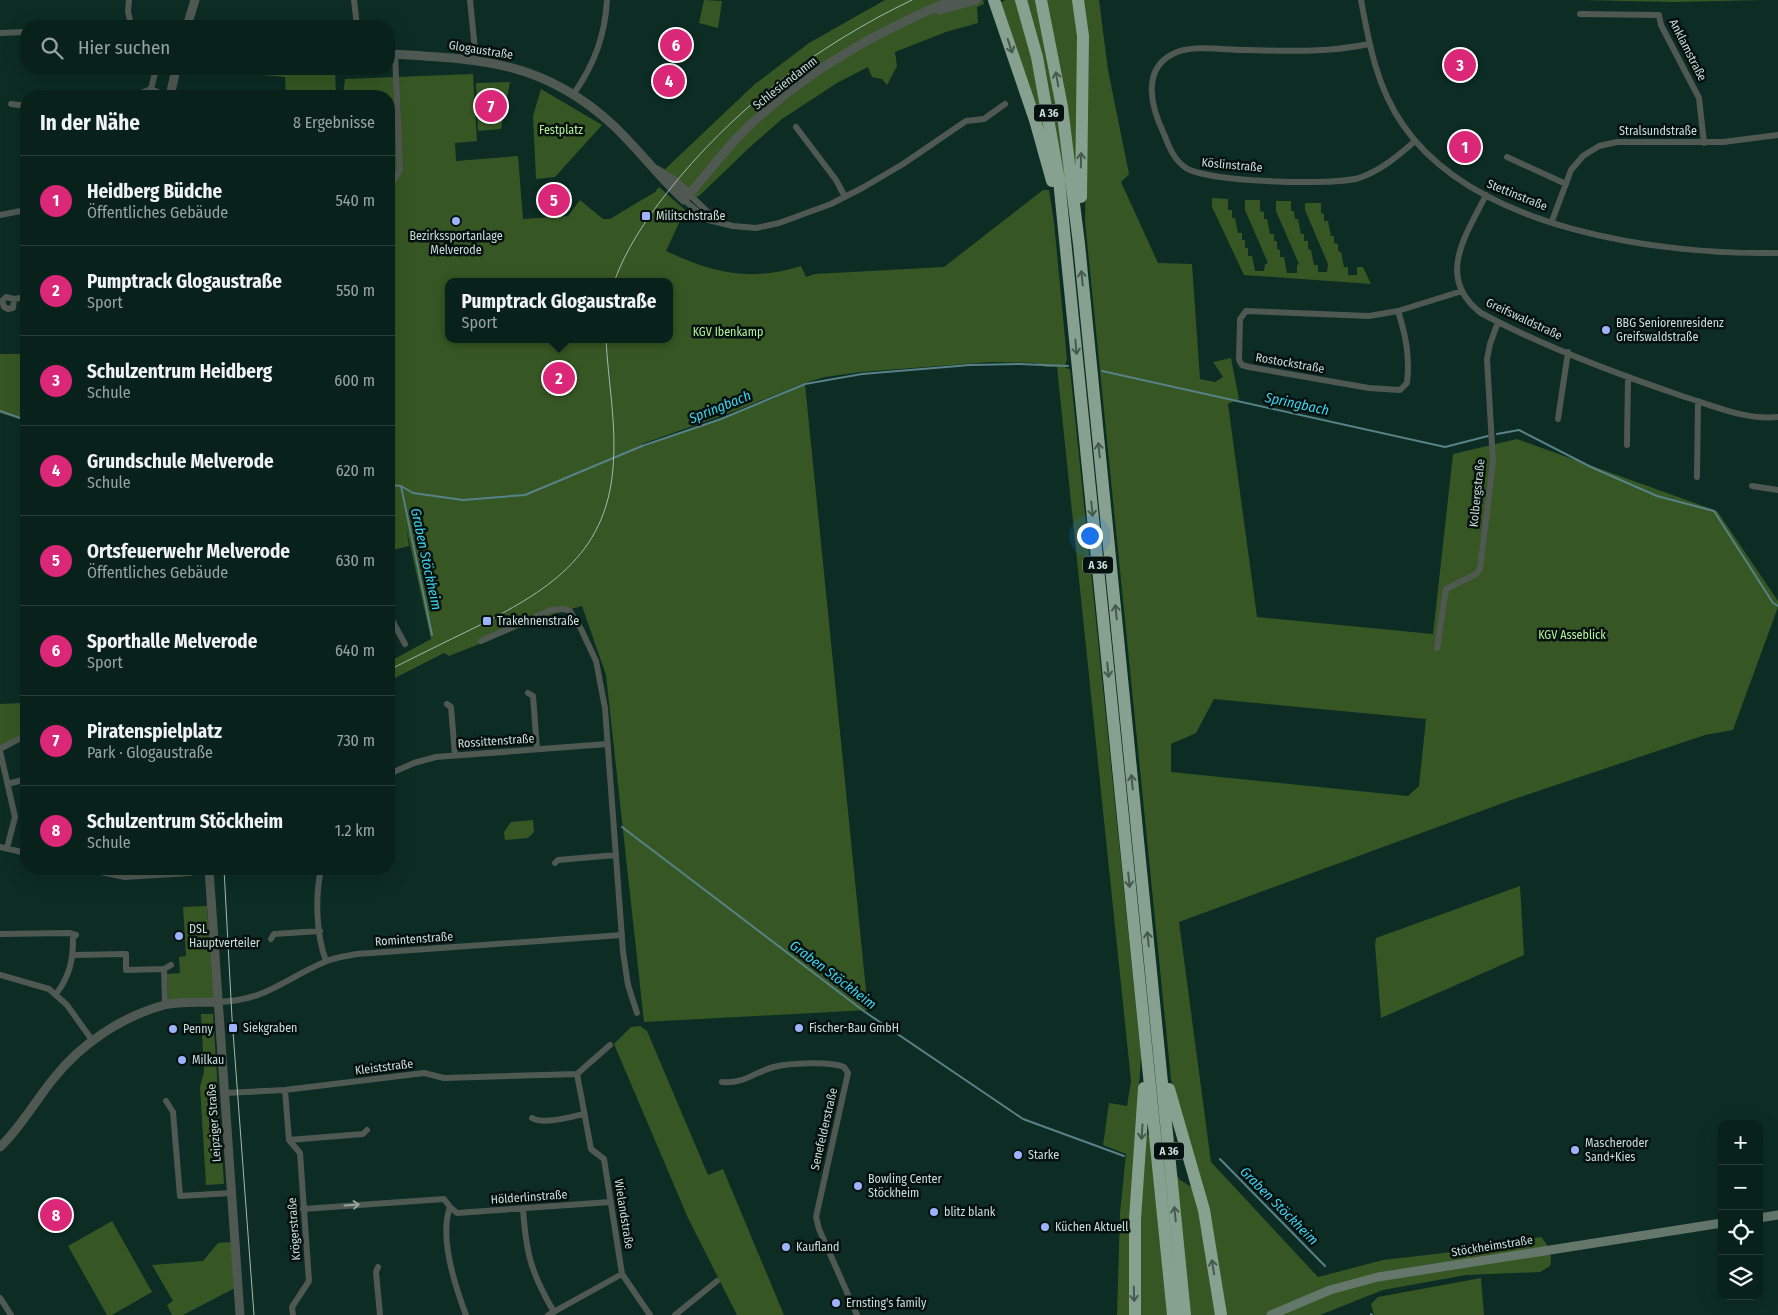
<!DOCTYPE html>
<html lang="de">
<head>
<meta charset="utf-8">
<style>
  :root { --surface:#09211b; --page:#122924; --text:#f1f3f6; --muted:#99a3a3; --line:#293e3a; --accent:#db2777 }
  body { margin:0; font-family:"Fira Sans Condensed",sans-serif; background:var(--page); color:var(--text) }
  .controls { position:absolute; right:15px; bottom:15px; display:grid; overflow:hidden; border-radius:10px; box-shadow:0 5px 20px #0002 }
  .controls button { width:45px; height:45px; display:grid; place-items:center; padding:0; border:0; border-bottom:1px solid var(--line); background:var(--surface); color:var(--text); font:25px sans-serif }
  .you { position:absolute; left:1089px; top:535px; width:18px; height:18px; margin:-12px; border:4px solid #fff; border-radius:50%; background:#1a73e8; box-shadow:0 0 0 8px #1a73e833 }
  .badge { display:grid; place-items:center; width:32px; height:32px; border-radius:50%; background:var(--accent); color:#fff; font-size:16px; font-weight:700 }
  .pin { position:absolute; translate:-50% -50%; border:2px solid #fff; box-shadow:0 1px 5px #0006 }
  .popup { position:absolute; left:445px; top:278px; width:228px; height:65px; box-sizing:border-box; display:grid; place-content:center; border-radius:10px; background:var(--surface); filter:drop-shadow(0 1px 4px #0005); font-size:16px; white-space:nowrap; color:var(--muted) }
  .popup b { font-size:19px; color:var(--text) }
  .popup::after { content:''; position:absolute; left:50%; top:100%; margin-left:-10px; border:10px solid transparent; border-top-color:var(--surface) }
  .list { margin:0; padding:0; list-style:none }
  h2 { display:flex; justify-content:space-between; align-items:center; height:65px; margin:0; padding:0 20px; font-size:21px }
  h2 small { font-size:16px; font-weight:400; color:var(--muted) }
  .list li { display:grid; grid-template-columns:32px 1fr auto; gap:15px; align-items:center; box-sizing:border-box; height:90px; padding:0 20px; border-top:1px solid var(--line) }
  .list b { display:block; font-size:19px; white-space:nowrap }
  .list p { margin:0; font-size:16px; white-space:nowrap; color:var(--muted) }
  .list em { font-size:16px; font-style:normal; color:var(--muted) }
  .icon { flex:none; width:28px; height:28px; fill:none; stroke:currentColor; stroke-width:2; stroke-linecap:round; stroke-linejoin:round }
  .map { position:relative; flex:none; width:1778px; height:1315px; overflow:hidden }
  .search { position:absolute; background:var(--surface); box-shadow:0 5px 20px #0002; left:20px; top:20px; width:375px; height:55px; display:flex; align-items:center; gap:12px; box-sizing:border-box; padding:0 18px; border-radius:20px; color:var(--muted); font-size:19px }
  .panel { position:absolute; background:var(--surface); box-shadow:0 5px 20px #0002; left:20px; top:90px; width:375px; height:785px; border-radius:20px }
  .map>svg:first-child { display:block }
  .green { fill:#365724; fill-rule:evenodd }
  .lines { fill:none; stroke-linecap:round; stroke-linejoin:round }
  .stream { stroke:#578287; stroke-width:2 }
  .minor { stroke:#4f5952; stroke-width:6 }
  .tertiary { stroke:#4f5952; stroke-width:9 }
  .secondary { stroke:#65776b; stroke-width:9 }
  .motorway { stroke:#86a18f; stroke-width:12 }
  .tram { stroke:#a4b8b2; stroke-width:1 }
  .oneway { stroke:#46594e }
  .oneway2 { stroke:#94a29b }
  .poi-dot { fill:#9db4fd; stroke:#05110e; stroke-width:2 }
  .labels { text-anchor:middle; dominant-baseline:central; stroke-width:5; stroke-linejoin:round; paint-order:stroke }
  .shield { fill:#05110e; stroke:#90a09b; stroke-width:1 }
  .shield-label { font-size:11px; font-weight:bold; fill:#ccddd7 }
  .street-label { font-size:12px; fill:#ccddd7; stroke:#05110e }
  .park-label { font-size:12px; fill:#b5ef99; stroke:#05110e }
  .poi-label { font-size:12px; fill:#ccddd7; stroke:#05110e; text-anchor:start }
  .water-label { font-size:14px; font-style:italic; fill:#3bd5f1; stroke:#05110e }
</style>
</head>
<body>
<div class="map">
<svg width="1778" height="1315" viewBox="0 0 1778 1315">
  <rect width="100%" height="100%" fill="#0c2c24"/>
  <!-- green -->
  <path class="green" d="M704 0 722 1 718 28 699 23Z
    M885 0H983L984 4 977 7 978 23 946 32 895 52 897 66 887 85 882 79 872 77 868 67 837 83 782 119 749 148 699 196 694 198 663 171 755 84 809 43Z
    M1006 0H1073L1079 30 1077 191 1051 161 998 3Z
    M1083 0H1099L1108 70 1129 174 1121 182 1158 263 1192 264 1200 379 1215 382 1223 377 1213 362 1231 358 1239 399 1228 404 1257 617 1433 634 1453 454 1517 439 1717 511 1778 601V607L1733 730 1705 735 1514 799 1179 922 1211 1162 1318 1277 1383 1260 1470 1250 1541 1237C1549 1246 1553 1254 1550 1266L1540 1272 1466 1275 1383 1290 1320 1315H1117L1120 1213 1126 1154 1103 1145 1109 1103 1127 1106 1131 1081 1057 367H1045L1036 363 991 362 861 372 825 377 804 383 738 410 642 444 643 447 770 400 805 384 868 1010 644 1022 606 675 582 606 560 612 449 656 444 653 389 681V662L431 639 406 527 409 546 389 551V96H343L345 79 473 74 477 141 455 143 456 161 518 156 523 219 568 216 580 200 603 219H610L655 192 659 187 685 210 666 251C713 273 750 282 801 266L806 277 815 274 944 267 1043 190H1049L1054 222 1067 359 1065 368 1070 369 1141 1056 1137 1119 1180 1180 1203 1194 1171 1079 1085 221 1088 70ZM449 282H669V339H449ZM1214 699 1426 719 1419 786 1408 796 1171 772V744L1196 733Z
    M1581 0H1764L1673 2Z
    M230 69H335L336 96H286L285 77 229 72Z
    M510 82 501 129 478 131 476 83Z
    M541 89 602 125 555 177 536 179 533 116Z
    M1212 198 1228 199V210H1232V218H1235L1238 233H1242V240H1245V248H1248V256H1252L1255 271H1264L1265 264 1268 263 1245 210V200H1260V211L1264 212V219H1267L1270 234H1274V241H1277V249L1280 250V257H1284L1287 273H1297V265L1299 264 1276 211V201H1291V211H1294L1295 219H1298L1301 234H1304V241H1308V249L1311 250 1314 265H1318V272H1327L1328 264 1305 210V203H1321V213L1324 214V221H1328L1331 236H1334V243L1338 244V251L1341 252 1344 267H1348V275H1357V267H1363L1371 284 1244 275 1212 207Z
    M0 354H26V421L0 413Z
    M21 703 26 704V732L0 746V704Z
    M533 820 534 832 528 838 505 840 504 832 511 822Z
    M1520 886 1524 955 1381 1018 1375 945 1376 938Z
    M207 906 214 999 168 1003 167 974 180 973 179 957 186 956 183 907Z
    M201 1014H213L224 1184 206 1185 200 1087 204 1072Z
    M640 1026 647 1031 708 1175 723 1169 784 1315H737L688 1218 614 1044 631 1027Z
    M112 1221 152 1292 112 1315H107L68 1246Z
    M232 1242 235 1288 183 1315H172L167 1305 173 1301 152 1265 203 1261 218 1243Z
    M1481 1278 1484 1315H1374L1371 1304 1378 1297Z"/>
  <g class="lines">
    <!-- stream -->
    <path class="stream" d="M1102 371 1445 447 1488 436
      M0 411 26 420
      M1497 434 1519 430 1591 467 1657 496 1714 511 1773 603 1778 606
      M389 485 401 486 413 493 463 500 525 495 642 446 721 419 805 384 862 374 970 365 1019 364 1068 366
      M401 486 432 635
      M622 827 865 1012 1023 1119 1124 1156
      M1220 1159 1325 1266
      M1371 1314 1372 1315"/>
    <!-- minor -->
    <path class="minor" d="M129 0 128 11 131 26
      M354 0 357 26
      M470 0 476 60
      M1361 0C1369 44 1377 88 1403 125 1475 230 1660 255 1778 253
      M1580 14 1659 15 1661 25 1699 98 1704 143
      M0 33 26 32
      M1369 44C1327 53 1287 51 1245 50 1224 50 1197 45 1177 52 1140 67 1151 107 1164 134 1169 147 1174 160 1186 168 1208 182 1332 186 1359 178 1380 171 1398 156 1415 141
      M151 89 156 69
      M151 89 166 96
      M573 95C594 65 605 36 607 0
      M134 96 151 89
      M11 104 26 106
      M796 127 836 180 845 197
      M1507 157 1566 184
      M389 187 400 170 395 54
      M689 194 716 220
      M1486 195C1466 235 1435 278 1481 313 1544 347 1614 373 1682 396 1714 406 1744 420 1778 417
      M684 200 708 220 733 226 756 228 779 223 831 204 864 187 903 164 966 121 984 119 1005 104
      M0 215 26 210
      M1552 221 1571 170 1583 156 1599 146 1617 142H1723L1778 135
      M14 299 13 308 8 309 4 307 2 301 6 297 14 299 26 297
      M1398 311 1369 316 1246 311 1240 319 1239 360 1242 365 1249 367 1369 388 1400 390 1407 383C1410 357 1406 336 1398 311L1462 291
      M1558 419 1568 352
      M1627 445 1628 377
      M1697 477 1698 401
      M1752 486 1778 490
      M389 605 392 620 405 644
      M481 641 551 610 564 609 570 611 581 629 596 661 605 708 623 952 628 985 637 1013
      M1437 648 1446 589 1476 574 1480 569 1493 462 1487 359 1490 344 1498 322
      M528 693 533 696 537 749
      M447 704 451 707 455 755
      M0 749 26 735
      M0 751 15 817 7 848
      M389 765 391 773
      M389 774 414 763 436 757 607 744
      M8 784 26 779
      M0 847 26 853
      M555 863 558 860 616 855
      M86 869 125 877 190 873
      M321 869C315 897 316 934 326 961
      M0 934 69 933 76 935 73 938C73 960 70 976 56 994
      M271 939 274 934 320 931
      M73 955 126 954V970L164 969
      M0 975 49 989 67 1005 92 1040
      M217 1002C267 1001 285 978 327 961 336 957 347 956 357 954L622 935
      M165 1005 164 969 171 965
      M610 1045 577 1074 591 1149 604 1159 622 1274 650 1315
      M722 1082C745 1084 754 1072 774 1067 789 1063 831 1061 844 1067L848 1073 816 1217 819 1229 857 1315
      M285 1090 289 1140 300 1153 309 1281 292 1307 293 1315
      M225 1093 285 1090 424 1073 444 1078 577 1074
      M166 1101 173 1112 180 1196 232 1193
      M532 1118C544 1125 570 1117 584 1114
      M289 1140 363 1134 367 1130
      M450 1207 457 1213 611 1202
      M303 1209 444 1199 450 1207C439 1237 455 1286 466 1315
      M523 1209C526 1253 531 1273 554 1312
      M378 1267 376 1272 380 1315
      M0 1298 11 1315
      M548 1315 622 1274
      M675 1315 717 1281"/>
    <!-- tertiary -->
    <path class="tertiary" d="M940 10 976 0
      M187 26 195 0
      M389 54C480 59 543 60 614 126 639 150 659 177 684 200 702 180 718 159 736 139 795 77 875 32 953 0
      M170 96 176 69
      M657 170 673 180 689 194
      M209 869 240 1315
      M0 1147C22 1126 35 1101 54 1078 81 1044 121 1017 164 1005 180 1001 200 1003 217 1002"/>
    <!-- secondary -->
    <path class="secondary" d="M1759 1218 1778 1215
      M1271 1315 1330 1290 1378 1277 1722 1223"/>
    <!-- motorway -->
    <path class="motorway" d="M994 0 1035 120 1052 181
      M1021 0 1037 57 1059 180 1173 1315
      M1041 0 1062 107 1079 244 1185 1315
      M1078 0 1083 36 1081 197
      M1169 1089 1204 1210 1221 1315
      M1135 1315V1219L1144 1088"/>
    <!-- tram -->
    <path class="tram" d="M614 282C626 249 645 221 666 194 732 110 816 46 912 0
      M389 670C417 656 445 642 474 628 545 592 606 557 613 468 617 425 608 382 606 339
      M224 869 232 1018 254 1315"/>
  </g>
  <!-- one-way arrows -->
  <defs><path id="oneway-shaft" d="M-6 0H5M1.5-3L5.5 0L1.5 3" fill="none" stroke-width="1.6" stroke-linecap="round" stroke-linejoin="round" transform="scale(1.25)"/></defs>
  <g class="oneway">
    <use href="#oneway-shaft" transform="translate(1010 46) rotate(72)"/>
    <use href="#oneway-shaft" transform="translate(1057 79) rotate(-100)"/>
    <use href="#oneway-shaft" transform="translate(1081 160) rotate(-89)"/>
    <use href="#oneway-shaft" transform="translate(1082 278) rotate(-96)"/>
    <use href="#oneway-shaft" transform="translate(1076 347) rotate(85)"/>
    <use href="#oneway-shaft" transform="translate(1099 450) rotate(-96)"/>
    <use href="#oneway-shaft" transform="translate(1092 509) rotate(84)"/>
    <use href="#oneway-shaft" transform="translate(1116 612) rotate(-96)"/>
    <use href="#oneway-shaft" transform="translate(1108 670) rotate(84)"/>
    <use href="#oneway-shaft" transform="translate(1132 782) rotate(-96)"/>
    <use href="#oneway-shaft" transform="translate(1129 880) rotate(84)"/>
    <use href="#oneway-shaft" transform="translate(1148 939) rotate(-96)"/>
    <use href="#oneway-shaft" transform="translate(1142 1132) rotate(94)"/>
    <use href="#oneway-shaft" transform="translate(1175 1214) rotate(-96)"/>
    <use href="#oneway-shaft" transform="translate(1213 1267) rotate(-99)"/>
    <use href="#oneway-shaft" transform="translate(1134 1294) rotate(88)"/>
  </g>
  <use class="oneway2" href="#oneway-shaft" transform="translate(352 1205) rotate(-4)"/>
  <!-- markers -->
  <g class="poi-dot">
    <rect x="641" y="211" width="10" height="10" rx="2.5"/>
    <circle cx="456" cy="221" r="5"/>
    <circle cx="1606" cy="330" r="5"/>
    <rect x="482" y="616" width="10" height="10" rx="2.5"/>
    <circle cx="179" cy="936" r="5"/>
    <rect x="228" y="1023" width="10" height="10" rx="2.5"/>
    <circle cx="799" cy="1028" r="5"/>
    <circle cx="173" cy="1029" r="5"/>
    <circle cx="182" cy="1060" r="5"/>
    <circle cx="1575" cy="1150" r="5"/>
    <circle cx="1018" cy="1155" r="5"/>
    <circle cx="858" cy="1186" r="5"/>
    <circle cx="934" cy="1212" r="5"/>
    <circle cx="1045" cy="1227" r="5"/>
    <circle cx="786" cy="1247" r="5"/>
    <circle cx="836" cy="1303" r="5"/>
  </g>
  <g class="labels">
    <!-- shield labels -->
    <g class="shield">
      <rect x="1034" y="104.5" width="30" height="17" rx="4"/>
      <rect x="1083" y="556.5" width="30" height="17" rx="4"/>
      <rect x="1154" y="1142.5" width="30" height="17" rx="4"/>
    </g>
    <g class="shield-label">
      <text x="1049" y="113">A 36</text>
      <text x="1098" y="565">A 36</text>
      <text x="1169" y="1151">A 36</text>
    </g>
    <!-- street labels -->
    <g class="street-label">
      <text transform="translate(481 50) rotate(9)">Glogaustraße</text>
      <text transform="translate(1688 50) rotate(63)">Anklamstraße</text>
      <text transform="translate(785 83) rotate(-38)">Schlesiendamm</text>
      <text x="1658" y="131">Stralsundstraße</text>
      <text transform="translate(1232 165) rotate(5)">Köslinstraße</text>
      <text transform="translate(1517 195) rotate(22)">Stettinstraße</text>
      <text transform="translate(1524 319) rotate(25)">Greifswaldstraße</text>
      <text transform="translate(1290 363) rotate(10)">Rostockstraße</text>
      <text transform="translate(1477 493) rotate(-84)">Kolbergstraße</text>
      <text transform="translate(496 741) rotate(-4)">Rossittenstraße</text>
      <text transform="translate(414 939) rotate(-4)">Romintenstraße</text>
      <text transform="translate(384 1067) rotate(-7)">Kleiststraße</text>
      <text transform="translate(214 1123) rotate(-94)">Leipziger Straße</text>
      <text transform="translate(824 1129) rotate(-77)">Senefelderstraße</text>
      <text transform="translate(529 1197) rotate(-4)">Hölderlinstraße</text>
      <text transform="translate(624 1214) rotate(81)">Wielandstraße</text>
      <text transform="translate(294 1229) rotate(-94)">Krögerstraße</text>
      <text transform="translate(1492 1246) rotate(-9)">Stöckheimstraße</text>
    </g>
    <!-- park labels -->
    <g class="park-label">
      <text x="561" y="130">Festplatz</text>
      <text x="728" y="332">KGV Ibenkamp</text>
      <text x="1572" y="635">KGV Asseblick</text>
    </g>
    <!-- poi labels -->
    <g class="poi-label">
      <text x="656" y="216">Militschstraße</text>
      <text x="456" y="236" text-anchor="middle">Bezirkssportanlage<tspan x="456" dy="14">Melverode</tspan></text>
      <text x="1616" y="323">BBG Seniorenresidenz<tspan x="1616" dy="14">Greifswaldstraße</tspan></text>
      <text x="497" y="621">Trakehnenstraße</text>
      <text x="189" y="929">DSL<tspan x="189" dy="14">Hauptverteiler</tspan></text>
      <text x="243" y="1028">Siekgraben</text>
      <text x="809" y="1028">Fischer-Bau GmbH</text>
      <text x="183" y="1029">Penny</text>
      <text x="192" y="1060">Milkau</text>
      <text x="1585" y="1143">Mascheroder<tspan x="1585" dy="14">Sand+Kies</tspan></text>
      <text x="1028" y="1155">Starke</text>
      <text x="868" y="1179">Bowling Center<tspan x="868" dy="14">Stöckheim</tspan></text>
      <text x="944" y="1212">blitz blank</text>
      <text x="1055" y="1227">Küchen Aktuell</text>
      <text x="796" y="1247">Kaufland</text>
      <text x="846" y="1303">Ernsting's family</text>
    </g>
    <!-- water labels -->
    <g class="water-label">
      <text transform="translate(1297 404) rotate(12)">Springbach</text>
      <text transform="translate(720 407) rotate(-22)">Springbach</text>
      <text transform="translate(426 559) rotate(78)">Graben Stöckheim</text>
      <text transform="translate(833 975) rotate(37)">Graben Stöckheim</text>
      <text transform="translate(1279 1206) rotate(45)">Graben Stöckheim</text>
    </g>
  </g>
</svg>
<div class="controls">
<button>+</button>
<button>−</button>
<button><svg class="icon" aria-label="locate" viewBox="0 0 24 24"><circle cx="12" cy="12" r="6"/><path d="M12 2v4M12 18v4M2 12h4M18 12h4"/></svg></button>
<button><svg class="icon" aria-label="layers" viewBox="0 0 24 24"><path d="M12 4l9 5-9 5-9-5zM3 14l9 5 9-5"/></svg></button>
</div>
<div class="you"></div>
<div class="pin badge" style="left:1465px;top:147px">1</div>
<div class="pin badge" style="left:559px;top:378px">2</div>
<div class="popup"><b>Pumptrack Glogaustraße</b>Sport</div>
<div class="pin badge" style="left:1460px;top:65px">3</div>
<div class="pin badge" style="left:669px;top:81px">4</div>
<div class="pin badge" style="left:554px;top:200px">5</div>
<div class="pin badge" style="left:676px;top:45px">6</div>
<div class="pin badge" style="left:491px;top:106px">7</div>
<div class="pin badge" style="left:56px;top:1215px">8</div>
<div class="search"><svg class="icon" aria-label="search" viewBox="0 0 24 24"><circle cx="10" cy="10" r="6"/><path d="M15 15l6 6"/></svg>Hier suchen</div>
<section class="panel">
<h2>In der Nähe<small>8 Ergebnisse</small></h2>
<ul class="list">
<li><span class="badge">1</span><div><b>Heidberg Büdche</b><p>Öffentliches Gebäude</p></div><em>540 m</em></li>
<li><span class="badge">2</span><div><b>Pumptrack Glogaustraße</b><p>Sport</p></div><em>550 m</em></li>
<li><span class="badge">3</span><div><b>Schulzentrum Heidberg</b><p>Schule</p></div><em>600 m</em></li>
<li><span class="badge">4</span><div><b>Grundschule Melverode</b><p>Schule</p></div><em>620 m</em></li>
<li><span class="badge">5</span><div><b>Ortsfeuerwehr Melverode</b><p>Öffentliches Gebäude</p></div><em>630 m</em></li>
<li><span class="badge">6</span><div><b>Sporthalle Melverode</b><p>Sport</p></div><em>640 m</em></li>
<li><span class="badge">7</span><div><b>Piratenspielplatz</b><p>Park · Glogaustraße</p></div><em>730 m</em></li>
<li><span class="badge">8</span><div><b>Schulzentrum Stöckheim</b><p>Schule</p></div><em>1.2 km</em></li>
</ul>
</section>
</div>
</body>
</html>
